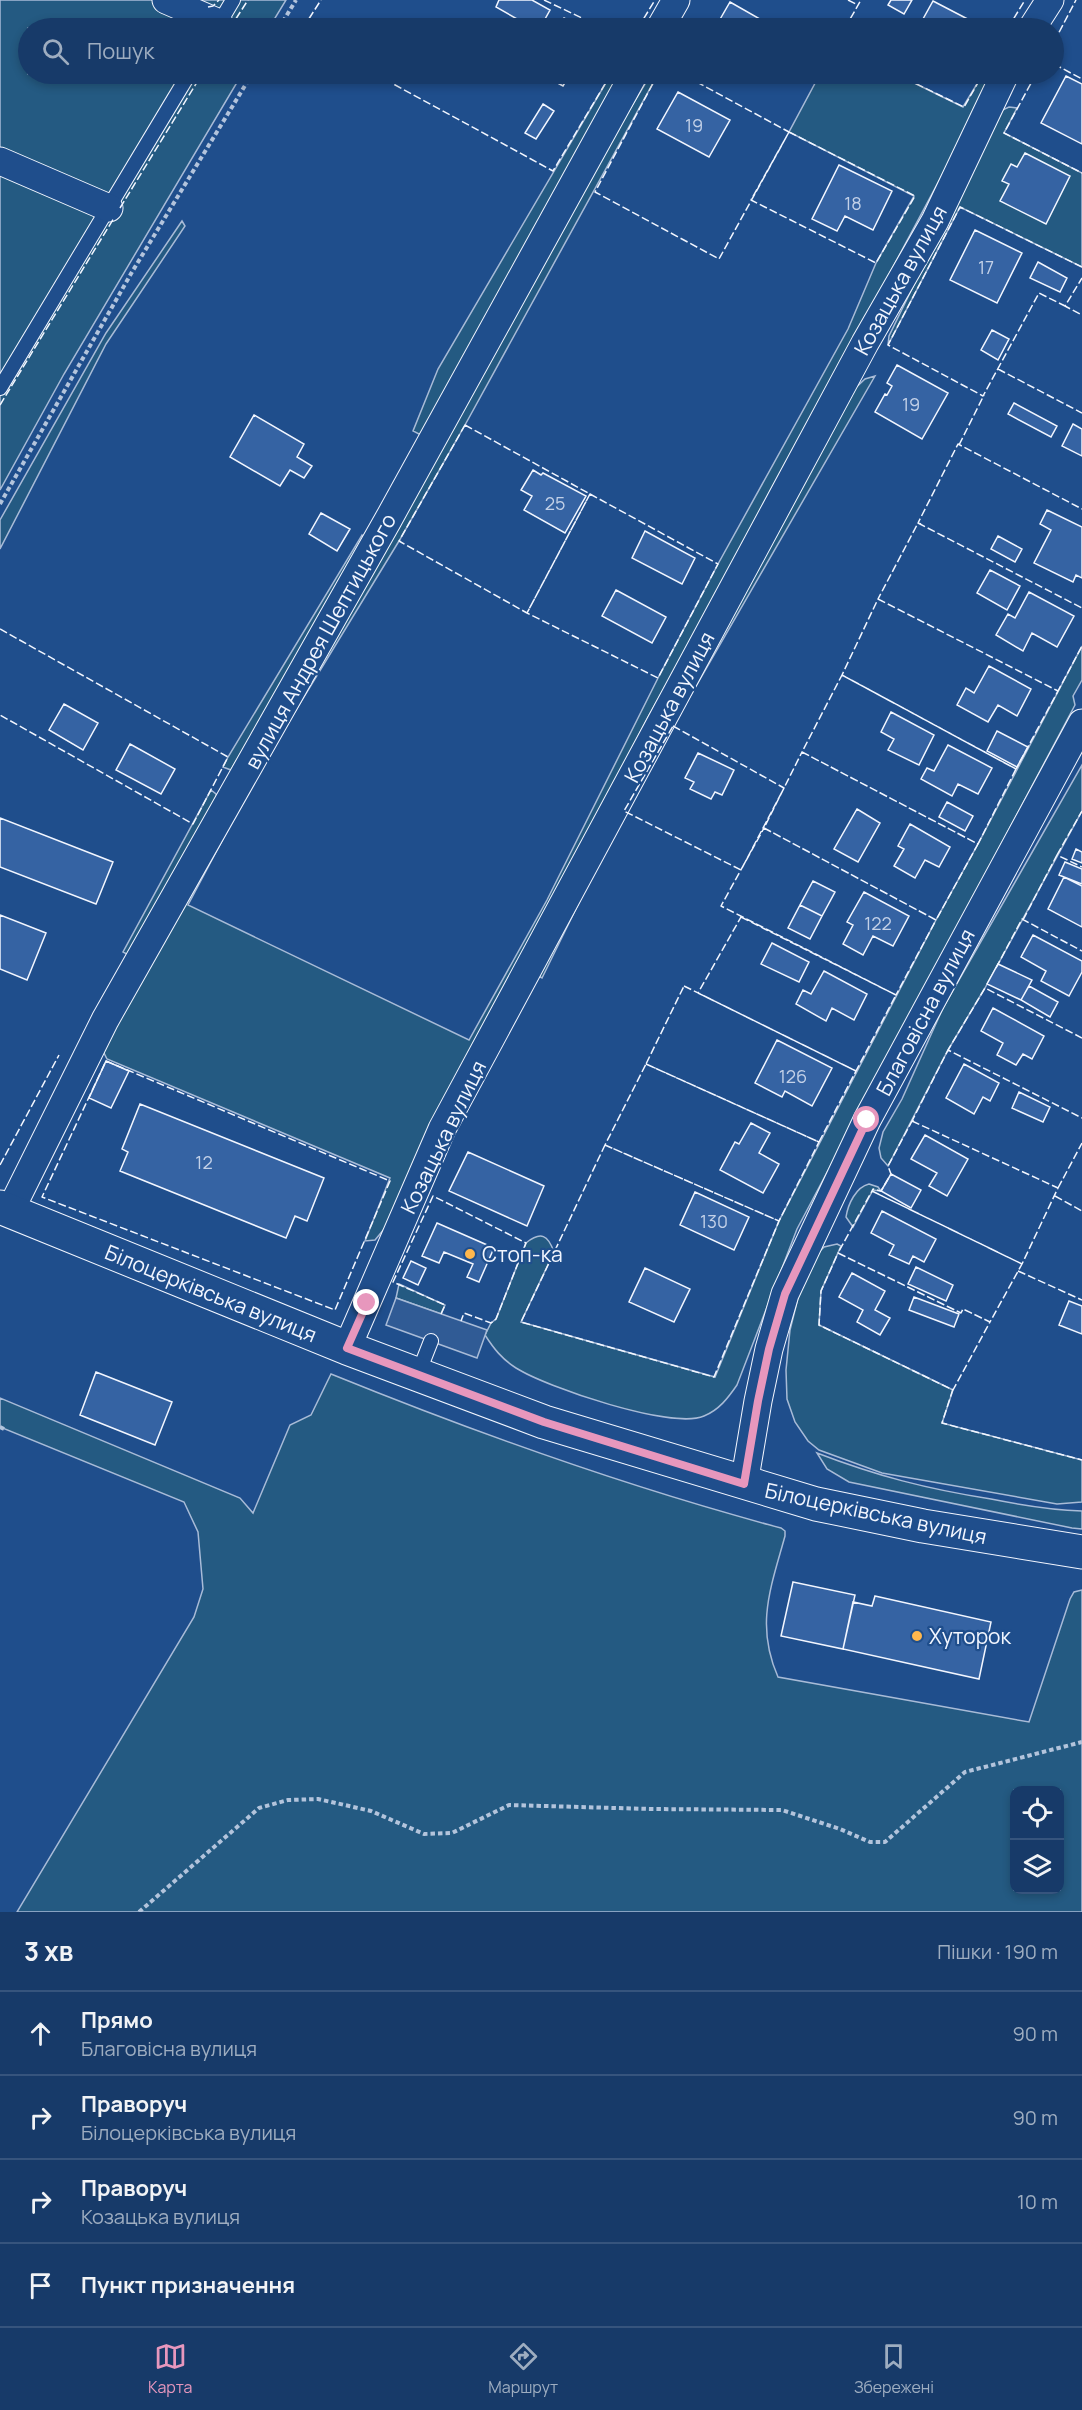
<!DOCTYPE html>
<html lang="uk">
<head>
<meta charset="utf-8">
<style>
  :root { --surface:#173a69; --page:#20416f; --text:#f1f3f6; --muted:#9eadc0; --line:#36547d; --accent:#e797bd }
  body { margin:0; font-family:Manrope,sans-serif; background:var(--page); color:var(--text) }
  .controls { position:absolute; right:18px; bottom:18px; display:grid; overflow:hidden; border-radius:12px; box-shadow:0 3px 9px #0003 }
  .controls button { width:54px; height:54px; display:grid; place-items:center; padding:0; border:0; border-bottom:2px solid var(--line); background:var(--surface); color:var(--text); font:30px sans-serif }
  .stop { position:absolute; width:18px; height:18px; margin:-14px; border:4px solid #e797bd; border-radius:50%; background:#fff }
  .stop.end { background:#e797bd; border-color:#fff; box-shadow:0 2px 6px #0008 }
  .list { margin:0; padding:0; list-style:none }
  h2 { display:flex; justify-content:space-between; align-items:center; height:78px; margin:0; padding:0 24px; font-size:26px }
  h2 small { font-size:20px; font-weight:400; color:var(--muted) }
  .list li { display:grid; grid-template-columns:39px 1fr auto; gap:18px; align-items:center; box-sizing:border-box; height:84px; padding:0 24px; border-top:2px solid var(--line) }
  .list b { display:block; font-size:22px; white-space:nowrap }
  .list p { margin:0; font-size:20px; white-space:nowrap; color:var(--muted) }
  .list em { font-size:20px; font-style:normal; color:var(--muted) }
  .icon { flex:none; width:33px; height:33px; fill:none; stroke:currentColor; stroke-width:2; stroke-linecap:round; stroke-linejoin:round }
  .map { position:relative; flex:none; width:1082px; height:1912px; overflow:hidden }
  .search { position:absolute; background:var(--surface); box-shadow:0 3px 9px #0003; left:18px; right:18px; top:18px; height:66px; display:flex; align-items:center; gap:15px; box-sizing:border-box; padding:0 21px; border-radius:33px; color:var(--muted); font-size:22px }
  .sheet { height:414px; background:var(--surface) }
  nav { display:flex; justify-content:space-around; align-items:center; box-sizing:border-box; height:84px; border-top:2px solid var(--line); background:var(--surface); font-size:16px; color:var(--muted) }
  nav a { display:grid; justify-items:center; gap:3px }
  nav .on { color:var(--accent) }
  .map>svg:first-child { display:block }
  .green { fill:#245a82; stroke:#a8bbd7; stroke-width:1.5; fill-rule:evenodd }
  .parking { fill:#305b95; stroke:#a8bbd7; stroke-width:1.5 }
  .building { fill:#3563a3; stroke:#f2f6ff; stroke-width:1.5 }
  .lines { fill:none; stroke-linecap:round; stroke-linejoin:round }
  .lane-casing { stroke:#f2f6ff; stroke-width:16 }
  .street-casing { stroke:#f2f6ff; stroke-width:29 }
  .primary-casing { stroke:#f2f6ff; stroke-width:35 }
  .path { stroke:#b3c4dc; stroke-width:4; stroke-dasharray:4.5 3; stroke-linecap:butt }
  .lane { stroke:#1f4e8c; stroke-width:14 }
  .street { stroke:#1f4e8c; stroke-width:27 }
  .primary { stroke:#1f4e8c; stroke-width:33 }
  .fence { stroke:#f2f6ff; stroke-width:1.5; stroke-dasharray:8 3; stroke-linecap:butt }
  .route { stroke:#e797bd; stroke-width:8 }
  .poi-dot { fill:#ffb74d; stroke:#1f4e8c; stroke-width:2 }
  .labels { text-anchor:middle; dominant-baseline:central; stroke-width:4.5; stroke-linejoin:round; paint-order:stroke }
  .number-label { font-size:18px; fill:#c3d1e8 }
  .street-label { font-size:21px; fill:#f2f6ff; stroke:#1f4e8c }
  .poi-label { font-size:21px; fill:#f2f6ff; stroke:#1f4e8c; text-anchor:start }
</style>
</head>
<body>
<div class="map">
<svg width="1082" height="1912" viewBox="0 0 1082 1912">
  <rect width="100%" height="100%" fill="#1f4e8c"/>
  <!-- green -->
  <path class="green" d="M0 0H286L269 28H28V74H242L64 374 0 490Z
    M611 74H621L423 436 413 431 438 369Z
    M651 74H658L465 425 399 541 260 769 188 905 469 1040 547 900 658 678 718 564 848 329 876 263 914 196 789 132 820 74H896L963 107 983 74H996L744 546 648 717 385 1228 375 1240 365 1241 390 1178 107 1059 101 1047 582 188Z
    M1009 107 1017 108 1004 133 1082 173V267L960 207 888 345 889 336 998 112Z
    M182 221 185 226 106 344 0 549V520L106 333Z
    M875 376 624 811 542 978 535 974 848 395 865 379Z
    M362 535 365 539 231 770 223 767 228 757Z
    M1082 646V680L1073 696 1075 705 797 1229 737 1385C728 1398 719 1410 704 1416 672 1430 546 1387 516 1368 502 1359 494 1349 485 1335L491 1323 496 1319 526 1243C541 1231 548 1235 554 1252L521 1322 715 1377 779 1221 936 920 978 844Z
    M1082 765V811L985 988 948 1050 888 1166 881 1158 879 1148 883 1132 902 1099 943 1008Z
    M211 790 216 794 217 800 130 956 123 952Z
    M869 1184 878 1187 881 1191 873 1190 853 1227 846 1217C848 1204 856 1187 869 1184Z
    M837 1244 841 1246 821 1291 819 1325 953 1390 942 1423 1082 1460V1502L1057 1504 882 1473 819 1450 808 1441 795 1422 787 1399 786 1370 790 1330 800 1290 818 1253 824 1247Z
    M399 1284 445 1305 441 1314 396 1298Z
    M331 1374C479 1434 627 1487 781 1528L785 1531V1536C771 1587 755 1625 778 1677L1029 1722 1070 1599 1074 1592 1082 1590V1912H17L194 1617 203 1589 198 1532 184 1502 0 1427V1398L240 1498 253 1513 290 1425 311 1415ZM1014 1790H1060V1890H1014Z
    M817 1453C877 1476 927 1489 991 1499 1021 1505 1051 1510 1082 1511V1529L1072 1528 849 1482 827 1469Z"/>
  <!-- parking -->
  <path class="parking" d="M396 1298 487 1330 477 1358 386 1325Z"/>
  <!-- building -->
  <path class="building" d="M499 0H532L550 10 540 28H533L496 7Z
    M891 0H912L904 14 888 5Z
    M933 1 983 27 982 28H918Z
    M730 2 767 23 764 28H715Z
    M564 18 583 28H559Z
    M541 74H570L563 86Z
    M1066 76 1082 84V144L1041 123Z
    M678 92 730 120 709 157 657 129Z
    M543 104 554 111 536 139 525 133Z
    M1025 153 1070 176 1046 224 1000 201 1009 184 1002 181 1011 164 1017 167Z
    M839 165 892 191 873 230 845 216 837 231 812 219Z
    M975 230 1022 253 997 303 950 280Z
    M1038 262 1067 278 1060 292 1030 278Z
    M992 330 1009 339 998 360 981 350Z
    M897 365 948 393 922 439 875 412 885 394 887 395 892 386 887 383Z
    M1014 403 1057 426 1051 437 1008 414Z
    M254 415 304 444 297 457 312 466 304 478 290 470 280 486 230 457Z
    M1073 424 1082 429V456L1062 446Z
    M533 470 541 475 543 473 586 496 565 533 524 510 532 496 521 490Z
    M1047 510 1082 527V578L1076 575 1073 582 1034 563 1051 530 1040 524Z
    M321 513 350 529 337 551 309 534Z
    M645 531 695 558 682 584 632 558Z
    M998 536 1022 549 1015 562 991 549Z
    M990 570 1020 586 1007 610 977 593Z
    M616 590 666 617 652 643 602 616Z
    M1029 592 1074 616 1057 647 1032 633 1023 651 996 635 1008 614 1015 618Z
    M989 666 1031 689 1017 716 998 705 988 722 957 705 966 688 974 693Z
    M64 704 98 723 83 750 49 730Z
    M891 712 934 735 919 765 888 750 894 739 881 732Z
    M997 731 1028 747 1017 767 987 751Z
    M130 744 175 769 161 794 116 770Z
    M948 745 992 768 978 794 958 784 952 796 921 779 927 768 934 771Z
    M698 753 734 770 722 795 715 792 711 799 690 789 694 782 685 778Z
    M947 802 973 816 965 831 939 817Z
    M857 809 880 823 858 862 834 849Z
    M0 818 113 862 96 904 0 867Z
    M910 824 950 847 939 867 925 860 915 878 894 866 904 849 898 846Z
    M1076 849 1082 852V863L1072 859Z
    M1065 862 1082 869V884L1059 875Z
    M1064 877 1082 886V927L1048 909Z
    M813 881 835 892 822 916 800 905Z
    M864 892 909 916 893 946 873 936 863 955 843 944 853 925 847 922Z
    M800 905 822 916 810 939 788 928Z
    M0 915 46 933 27 980 0 969Z
    M1033 935 1082 961V972L1069 996 1041 981 1046 971 1021 957Z
    M772 943 809 962 799 982 761 964Z
    M998 964 1032 980 1021 1000 987 984Z
    M824 971 867 994 854 1020 832 1008 826 1021 796 1004 803 990 811 994Z
    M1029 986 1058 1002 1050 1017 1021 1000Z
    M993 1008 1044 1036 1032 1059 1023 1054 1016 1065 997 1055 1003 1043 981 1031Z
    M777 1040 832 1068 812 1106 785 1091 782 1097 755 1083Z
    M106 1061 129 1071 111 1108 89 1098Z
    M964 1064 999 1083 990 1101 983 1097 974 1114 946 1098Z
    M1019 1092 1050 1107 1043 1122 1012 1108Z
    M140 1104 324 1178 307 1221 295 1216 286 1238 120 1171 128 1152 122 1149Z
    M751 1123 770 1133 759 1153 779 1164 763 1193 720 1170 735 1142 739 1144Z
    M925 1135 968 1159 947 1196 929 1186 937 1173 911 1159Z
    M468 1152 544 1186 527 1226 449 1191Z
    M891 1174 921 1190 911 1208 881 1191Z
    M695 1192 749 1217 734 1250 680 1225Z
    M882 1211 936 1239 924 1262 913 1256 909 1264 889 1255 894 1245 871 1233Z
    M437 1223 494 1248 479 1282 467 1277 473 1264 444 1252 439 1263 422 1256Z
    M411 1261 426 1268 418 1285 403 1278Z
    M916 1267 953 1285 946 1301 908 1284Z
    M645 1268 690 1289 674 1322 629 1302Z
    M852 1273 885 1291 875 1310 890 1318 880 1335 857 1322 863 1310 839 1297Z
    M914 1297 959 1314 954 1327 909 1310Z
    M1069 1301 1082 1306V1334L1059 1325Z
    M96 1372 172 1402 155 1445 80 1415Z
    M793 1582 855 1595 843 1649 781 1636Z
    M875 1596 991 1622 979 1679 843 1649 853 1602 872 1606Z"/>
  <g class="lines">
    <defs>
      <path id="lane" d="M217 27 233 0
        M0 388 189 74
        M418 1374 431 1341"/>
      <path id="street" d="M166 0 219 23
        M660 28 676 0
        M1032 28 1050 0
        M0 161 109 208
        M10 1211 105 1020 388 520 634 74
        M347 1348 442 1129 865 343 935 221 1005 74
        M744 1484 758 1401 769 1349 785 1294 867 1120 1082 723"/>
      <path id="primary" d="M0 1207 347 1348 544 1422 816 1504 923 1526 1082 1552"/>
    </defs>
    <!-- lane casing -->
    <use href="#lane" class="lane-casing"/>
    <!-- street casing -->
    <use href="#street" class="street-casing"/>
    <!-- primary casing -->
    <use href="#primary" class="primary-casing"/>
    <!-- path -->
    <path class="path" d="M279 28 296 0
      M0 504 132 272 252 74
      M0 1427 4 1429
      M139 1912 259 1808 288 1800 318 1799 371 1811 424 1834 452 1833 509 1805 651 1809 782 1810 840 1829 870 1842H885L965 1772 1082 1742"/>
    <!-- lane -->
    <use href="#lane" class="lane"/>
    <!-- street -->
    <use href="#street" class="street"/>
    <!-- primary -->
    <use href="#primary" class="primary"/>
    <!-- fence -->
    <path class="fence" d="M544 0 603 28
      M848 0 858 5
      M208 7 213 6 219 0
      M230 28 248 0
      M303 28 321 0
      M638 28 655 0
      M845 28 861 0
      M1008 28 1025 0
      M1054 42 1076 0
      M1054 64 1082 79
      M375 74 553 171 611 74
      M658 74 595 192 719 259 789 132 682 74
      M896 74 964 107 983 74
      M1036 74 1004 133 1082 173
      M789 132 915 196 876 263 751 200Z
      M120 208 202 74
      M1082 267 960 207 888 345 983 396 1039 293 1065 306 1082 278
      M1063 305 1082 315
      M998 369 1082 413
      M0 405 114 218
      M465 425 590 494 527 613 399 541Z
      M959 445 984 395
      M590 494 718 564 658 678 527 613Z
      M921 524 918 523 958 444 1082 509
      M878 599 1058 691 1016 769 842 675Z
      M880 600 878 599 918 523 1082 608
      M0 629 228 757 193 824 0 715
      M842 675 1016 769 978 844 802 752Z
      M1056 690 1058 691 1082 646
      M673 726 784 788 741 870 624 811Z
      M802 752 978 844 936 920 764 828Z
      M764 828 936 920 896 995 721 906Z
      M1057 855 1082 811
      M741 917 896 995 856 1071 698 993Z
      M1023 920 1057 855 1082 867
      M996 968 1022 919 1082 951
      M684 986 856 1071 819 1142 646 1064Z
      M950 1051 948 1050 985 988 1082 1038
      M106 1061 390 1181 335 1310 42 1197Z
      M646 1064 819 1142 779 1221 605 1145Z
      M912 1121 1058 1188 1022 1264 872 1191 873 1189 881 1191 891 1174 888 1166Z
      M914 1121H912L948 1050 1082 1118
      M605 1145 779 1221 714 1377 521 1322Z
      M0 1165 59 1055
      M1058 1188 1082 1143
      M872 1191 1022 1264 990 1322 963 1309 961 1313 838 1253Z
      M1055 1196 1082 1211
      M838 1253 961 1313 963 1309 990 1322 953 1390 819 1325 821 1291Z
      M1018 1271 1082 1300
      M441 1314 445 1305 393 1282 433 1196 526 1243 496 1319 491 1323 464 1313 461 1321
      M953 1389 942 1423 1082 1460"/>
  </g>
  <g class="lines">
    <!-- route -->
    <path class="route" d="M367 1303 347 1348 544 1422 744 1484 758 1401 769 1349 785 1294 867 1120"/>
  </g>
  <!-- markers -->
  <g class="poi-dot">
    <circle cx="470" cy="1254" r="6"/>
    <circle cx="917" cy="1636" r="6"/>
  </g>
  <g class="labels">
    <!-- number labels -->
    <g class="number-label">
      <text x="694" y="125">19</text>
      <text x="853" y="203">18</text>
      <text x="986" y="267">17</text>
      <text x="911" y="404">19</text>
      <text x="555" y="503">25</text>
      <text x="878" y="923">122</text>
      <text x="793" y="1076">126</text>
      <text x="204" y="1162">12</text>
      <text x="714" y="1221">130</text>
    </g>
    <!-- street labels -->
    <g class="street-label">
      <text transform="translate(900 280) rotate(-61)">Козацька вулиця</text>
      <text transform="translate(320 641) rotate(-61)">вулиця Андрея Шептицького</text>
      <text transform="translate(669 707) rotate(-62)">Козацька вулиця</text>
      <text transform="translate(925 1012) rotate(-62)">Благовісна вулиця</text>
      <text transform="translate(443 1137) rotate(-64)">Козацька вулиця</text>
      <text transform="translate(211 1293) rotate(22)">Білоцерківська вулиця</text>
      <text transform="translate(876 1513) rotate(12)">Білоцерківська вулиця</text>
    </g>
    <!-- poi labels -->
    <g class="poi-label">
      <text x="482" y="1254">Стоп-ка</text>
      <text x="929" y="1636">Хуторок</text>
    </g>
  </g>
</svg>
<div class="controls">
<button><svg class="icon" aria-label="locate" viewBox="0 0 24 24"><circle cx="12" cy="12" r="6"/><path d="M12 2v4M12 18v4M2 12h4M18 12h4"/></svg></button>
<button><svg class="icon" aria-label="layers" viewBox="0 0 24 24"><path d="M12 4l9 5-9 5-9-5zM3 14l9 5 9-5"/></svg></button>
</div>
<div class="stop" style="left:867px;top:1120px"></div>
<div class="stop end" style="left:367px;top:1303px"></div>
<div class="search"><svg class="icon" aria-label="search" viewBox="0 0 24 24"><circle cx="10" cy="10" r="6"/><path d="M15 15l6 6"/></svg>Пошук</div>
</div>
<section class="sheet">
<h2>3 хв<small>Пішки · 190 m</small></h2>
<ul class="list">
<li><svg class="icon" aria-label="ahead" viewBox="0 0 24 24"><path d="M12 20V5M6 11l6-6 6 6"/></svg><div><b>Прямо</b><p>Благовісна вулиця</p></div><em>90 m</em></li>
<li><svg class="icon" aria-label="right" viewBox="0 0 24 24"><path d="M7 20v-9h11M14 6l5 5-5 5"/></svg><div><b>Праворуч</b><p>Білоцерківська вулиця</p></div><em>90 m</em></li>
<li><svg class="icon" aria-label="right" viewBox="0 0 24 24"><path d="M7 20v-9h11M14 6l5 5-5 5"/></svg><div><b>Праворуч</b><p>Козацька вулиця</p></div><em>10 m</em></li>
<li><svg class="icon" aria-label="arrive" viewBox="0 0 24 24"><path d="M6 21V4h12l-3 4 3 4H6"/></svg><div><b>Пункт призначення</b></div></li>
</ul>
</section>
<nav>
<a class="on"><svg class="icon" aria-label="map" viewBox="0 0 24 24"><path d="M3 6l6-2 6 2 6-2v14l-6 2-6-2-6 2zM9 4v14M15 6v14"/></svg>Карта</a>
<a><svg class="icon" aria-label="directions" viewBox="0 0 24 24"><path d="M12 3l9 9-9 9-9-9zM9 14v-3h6M13 9l2 2-2 2"/></svg>Маршрут</a>
<a><svg class="icon" aria-label="saved" viewBox="0 0 24 24"><path d="M7 4h10v16l-5-4-5 4z"/></svg>Збережені</a>
</nav>
</body>
</html>
